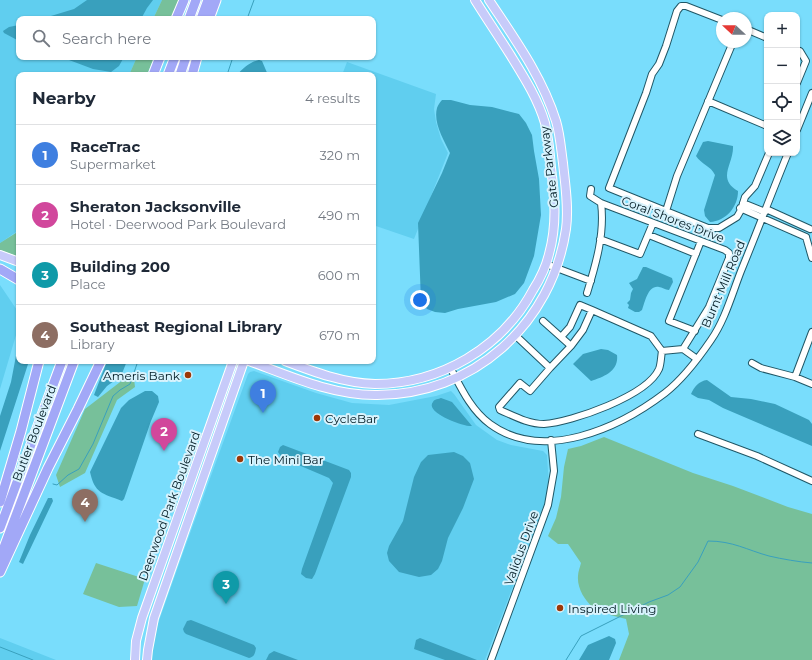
<!DOCTYPE html>
<html lang="en">
<head>
<meta charset="utf-8">
<style>
  :root { --surface:#fff; --page:#f2f2f3; --text:#1f2937; --muted:#747a83; --line:#e0e1e3; --accent:#0f766e }
  body { margin:0; font-family:Montserrat,sans-serif; background:var(--page); color:var(--text) }
  .controls { position:absolute; right:12px; top:12px; display:grid; overflow:hidden; border-radius:8px; box-shadow:0 1px 3px #0004 }
  .controls button { width:36px; height:36px; display:grid; place-items:center; padding:0; border:0; border-bottom:1px solid var(--line); background:var(--surface); color:var(--text); font:20px sans-serif }
  .compass { position:absolute; left:716px; top:12px; width:36px; height:36px; border-radius:50%; background:var(--surface); box-shadow:0 1px 3px #0004; rotate:292deg }
  .you { position:absolute; left:420px; top:300px; width:14px; height:14px; margin:-10px; border:3px solid #fff; border-radius:50%; background:#1a73e8; box-shadow:0 0 0 6px #1a73e833 }
  .badge { display:grid; place-items:center; width:26px; height:26px; border-radius:50%; background:var(--accent); color:#fff; font-size:13px; font-weight:700 }
  .pin { position:absolute; translate:-50% -33px; filter:drop-shadow(0 1px 2px #0008) }
  .pin::after { content:''; position:absolute; top:21px; width:14px; height:12px; background:inherit; clip-path:polygon(0 0,100% 0,50% 100%) }
  .list { margin:0; padding:0; list-style:none }
  h2 { display:flex; justify-content:space-between; align-items:center; height:52px; margin:0; padding:0 16px; font-size:17px }
  h2 small { font-size:13px; font-weight:400; color:var(--muted) }
  .list li { display:grid; grid-template-columns:26px 1fr auto; gap:12px; align-items:center; box-sizing:border-box; height:60px; padding:0 16px; border-top:1px solid var(--line) }
  .list b { display:block; font-size:15px; white-space:nowrap }
  .list p { margin:0; font-size:13px; white-space:nowrap; color:var(--muted) }
  .list em { font-size:13px; font-style:normal; color:var(--muted) }
  .icon { flex:none; width:22px; height:22px; fill:none; stroke:currentColor; stroke-width:2; stroke-linecap:round; stroke-linejoin:round }
  .map { position:relative; flex:none; width:812px; height:660px; overflow:hidden }
  .search { position:absolute; background:var(--surface); box-shadow:0 1px 3px #0004; left:16px; top:16px; width:360px; height:44px; display:flex; align-items:center; gap:10px; box-sizing:border-box; padding:0 14px; border-radius:8px; color:var(--muted); font-size:15px }
  .panel { position:absolute; background:var(--surface); box-shadow:0 1px 3px #0004; left:16px; top:72px; width:360px; height:292px; border-radius:8px }
  .map>svg:first-child { display:block }
  .built { fill:#60ceef }
  .green { fill:#77c09a }
  .water { fill:#39a0bd }
  .lines { fill:none; stroke-linecap:round; stroke-linejoin:round }
  .stream { stroke:#39a0bd; stroke-width:1 }
  .minor-casing { stroke:#205766; stroke-width:8 }
  .major-casing { stroke:#fff; stroke-width:10 }
  .highway-casing { stroke:#fff; stroke-width:11 }
  .minor { stroke:#fff; stroke-width:6 }
  .major { stroke:#c7cbfa; stroke-width:8 }
  .highway { stroke:#a2a8f7; stroke-width:9 }
  .poi-dot { fill:#9c3707; stroke:#d8f3fd; stroke-width:1.5 }
  .labels { text-anchor:middle; dominant-baseline:central; stroke-width:4; stroke-linejoin:round; paint-order:stroke }
  .street-label { font-size:12px; fill:#001a23; stroke:#d8f3fd }
  .poi-label { font-size:12px; fill:#001a23; stroke:#d8f3fd; text-anchor:start }
</style>
</head>
<body>
<div class="map">
<svg width="812" height="660" viewBox="0 0 812 660">
  <rect width="100%" height="100%" fill="#79ddfc"/>
  <!-- built -->
  <path class="built" d="M0 0H162L153 19H19V57H137L129 75H19V230L0 243Z
    M347 62 436 94 434 109 436 122 441 139 448 153 414 239 373 225V75H342Z
    M0 285 19 313V325L0 389Z
    M254 371 316 393 352 403 389 405 436 396 451 391 454 394 476 425 497 440 511 445 543 451 547 455 549 488 544 504 485 660H152V647L155 632 184 550 248 374 250 372Z
    M0 638 56 660H0Z"/>
  <!-- green -->
  <path class="green" d="M162 0H179L171 19H153Z
    M137 57H154L147 75H129Z
    M19 231V257L0 250V243Z
    M128 376 134 379 135 387 117 400 85 473 60 487 56 475 85 409Z
    M604 437 693 473 733 486 788 507 812 514V660H619L629 634 626 619 610 615 609 609 605 605 593 607C584 600 577 587 578 576 578 572 580 567 581 563L568 544H558L548 536 556 518 561 497 564 467 568 449 581 446Z
    M96 563 145 579 137 606 119 607 83 594Z"/>
  <!-- water -->
  <path class="water" d="M87 0H153L147 8 141 19H41L74 9Z
    M19 25V41L4 33 3 31 9 27Z
    M61 57H124L119 66 111 72 93 69Z
    M259 60 262 61 268 75H237C243 68 250 62 259 60Z
    M442 100H451L470 105 492 107 519 114 526 123 532 135 534 151 539 179 541 215 534 256 524 283 515 294 496 302 458 309 445 313 435 312 427 309 421 301 418 223 442 173 450 153C444 140 433 123 437 108 438 105 440 102 442 100Z
    M708 141 733 146C734 164 716 178 738 191 738 207 726 221 710 222L705 216 704 210 715 175C711 166 701 164 696 156L703 142Z
    M643 267H646L672 278 673 282 669 290C665 290 662 287 659 287 648 285 645 302 642 310L639 312H635L628 308 629 305 627 303 630 300 631 293 633 289 629 283 637 279Z
    M19 340V361H29L0 451V416L11 382Z
    M601 349 608 350 617 355C619 371 604 377 591 381L573 364 583 354Z
    M107 361H127L121 376 107 386 98 397 94 395Z
    M707 380 731 397 751 399 775 404 809 420 812 424V446L723 408 709 400 698 398 691 394C694 387 699 381 707 380Z
    M145 391H152L158 396 159 402 151 421 124 499 122 501C102 493 95 494 90 472L121 408 129 400Z
    M441 398 452 402 472 426C464 427 424 412 433 402 434 399 439 399 441 398Z
    M283 445 349 470 351 473V477L315 574 312 579 306 578 301 574 302 569 333 483 329 478 282 458 278 452 280 447Z
    M454 452 463 456 470 463 474 479 463 508 448 538 442 561 438 569 431 575 419 577 399 572 389 561 387 553 389 546 403 521 414 477 421 462 428 455Z
    M48 498H52L53 501 23 564 19 562 30 535Z
    M191 620 254 645 256 648C255 654 254 657 249 658L186 634 184 632 183 629 187 621Z
    M609 636 615 639 616 643 609 660H579L588 645Z
    M420 638 477 660H445L414 649 416 640Z
    M274 651 298 660H266L269 654Z"/>
  <g class="lines">
    <!-- stream -->
    <path class="stream" d="M247 19 254 0
      M227 75 233 57
      M53 484 57 485 68 475 79 469 93 444 113 396 120 390 130 384 138 361
      M0 647 33 660
      M566 660 581 636 649 602 668 595 680 587 698 562 708 541C733 541 747 550 769 556 782 559 799 562 812 563"/>
    <defs>
      <path id="minor" d="M722 20 686 6H681L677 11 666 46 659 64 652 74 646 93 609 188 708 228H719L737 217 741 210 745 197 755 186 769 153
        M746 29 767 38
        M797 50 800 51 806 61 797 83
        M708 101 767 126
        M797 130 812 93
        M591 189 590 196 601 203 725 250 729 253V258L709 307 683 349
        M743 203 765 212
        M740 208 806 237
        M766 209 810 229
        M666 211 677 176 733 42
        M649 235 696 254
        M806 237 812 258
        M600 239 640 254 653 223
        M546 264 591 281
        M587 293C596 264 605 233 601 203
        M543 321 571 346
        M695 331 669 321 701 241
        M515 335 550 368 530 391 520 383 499 407 500 410C514 416 528 424 544 424 572 422 647 396 659 369 661 364 661 356 662 351L683 349
        M561 337 570 327 580 305 592 310
        M683 349 697 359
        M752 363 761 368 795 377 812 384
        M450 367C461 388 471 410 490 424 543 463 619 428 665 393 683 379 698 359 711 340 725 320 732 294 741 271 757 232 772 192 788 153
        M550 368 571 346 583 330 592 310 651 336 662 351
        M795 377 812 332
        M698 434 757 456 812 481
        M491 660 548 505 554 471 551 440"/>
      <path id="major" d="M0 255 19 262
        M249 361C290 376 331 395 375 395 473 396 552 324 566 229 569 207 565 184 563 163 561 149 560 134 556 121 542 76 514 38 489 0
        M285 361C314 372 343 383 375 384 440 384 502 348 533 290 540 279 546 267 549 254 557 225 555 198 551 168 550 153 548 137 545 123 538 99 524 77 511 56 499 37 487 19 475 0
        M135 660 136 641 142 618 233 361
        M147 660 148 650 154 618 244 361"/>
      <path id="highway" d="M176 19 184 0
        M189 19 196 0
        M201 19 208 0
        M209 19 216 0
        M153 75 160 57
        M168 75 175 57
        M180 75 186 57
        M192 75 197 57
        M0 269 19 280
        M0 502 21 431 39 361
        M0 528 62 361
        M0 558 74 361
        M0 572 48 468 78 409 101 361"/>
    </defs>
    <!-- minor casing -->
    <use href="#minor" class="minor-casing"/>
    <!-- major casing -->
    <use href="#major" class="major-casing"/>
    <!-- highway casing -->
    <use href="#highway" class="highway-casing"/>
    <!-- minor -->
    <use href="#minor" class="minor"/>
    <!-- major -->
    <use href="#major" class="major"/>
    <!-- highway -->
    <use href="#highway" class="highway"/>
  </g>
  <!-- markers -->
  <g class="poi-dot">
    <circle cx="188" cy="375" r="4"/>
    <circle cx="317" cy="418" r="4"/>
    <circle cx="240" cy="459" r="4"/>
    <circle cx="560" cy="608" r="4"/>
  </g>
  <g class="labels">
    <!-- street labels -->
    <g class="street-label">
      <text transform="translate(549 167) rotate(-97)">Gate Parkway</text>
      <text transform="translate(673 219) rotate(21)">Coral Shores Drive</text>
      <text transform="translate(723 284) rotate(-67)">Burnt Mill Road</text>
      <text transform="translate(34 433) rotate(-69)">Butler Boulevard</text>
      <text transform="translate(169 506) rotate(-70)">Deerwood Park Boulevard</text>
      <text transform="translate(521 548) rotate(-70)">Validus Drive</text>
    </g>
    <!-- poi labels -->
    <g class="poi-label">
      <text x="180" y="375" text-anchor="end">Ameris Bank</text>
      <text x="325" y="418">CycleBar</text>
      <text x="248" y="459">The Mini Bar</text>
      <text x="568" y="608">Inspired Living</text>
    </g>
  </g>
</svg>
<div class="controls">
<button>+</button>
<button>−</button>
<button><svg class="icon" aria-label="locate" viewBox="0 0 24 24"><circle cx="12" cy="12" r="6"/><path d="M12 2v4M12 18v4M2 12h4M18 12h4"/></svg></button>
<button><svg class="icon" aria-label="layers" viewBox="0 0 24 24"><path d="M12 4l9 5-9 5-9-5zM3 14l9 5 9-5"/></svg></button>
</div>
<svg class="compass" viewBox="-18 -18 36 36"><path d="M0-13l5 13h-10z" fill="#e53935"/><path d="M0 13l5-13h-10z" fill="#747a83"/></svg>
<div class="you"></div>
<div class="pin badge" style="left:263px;top:413px;background:#3f7fe0">1</div>
<div class="pin badge" style="left:164px;top:451px;background:#d1479c">2</div>
<div class="pin badge" style="left:226px;top:604px;background:#0f9aa8">3</div>
<div class="pin badge" style="left:85px;top:522px;background:#8d6e63">4</div>
<div class="search"><svg class="icon" aria-label="search" viewBox="0 0 24 24"><circle cx="10" cy="10" r="6"/><path d="M15 15l6 6"/></svg>Search here</div>
<section class="panel">
<h2>Nearby<small>4 results</small></h2>
<ul class="list">
<li><span class="badge" style="background:#3f7fe0">1</span><div><b>RaceTrac</b><p>Supermarket</p></div><em>320 m</em></li>
<li><span class="badge" style="background:#d1479c">2</span><div><b>Sheraton Jacksonville</b><p>Hotel · Deerwood Park Boulevard</p></div><em>490 m</em></li>
<li><span class="badge" style="background:#0f9aa8">3</span><div><b>Building 200</b><p>Place</p></div><em>600 m</em></li>
<li><span class="badge" style="background:#8d6e63">4</span><div><b>Southeast Regional Library</b><p>Library</p></div><em>670 m</em></li>
</ul>
</section>
</div>
</body>
</html>
